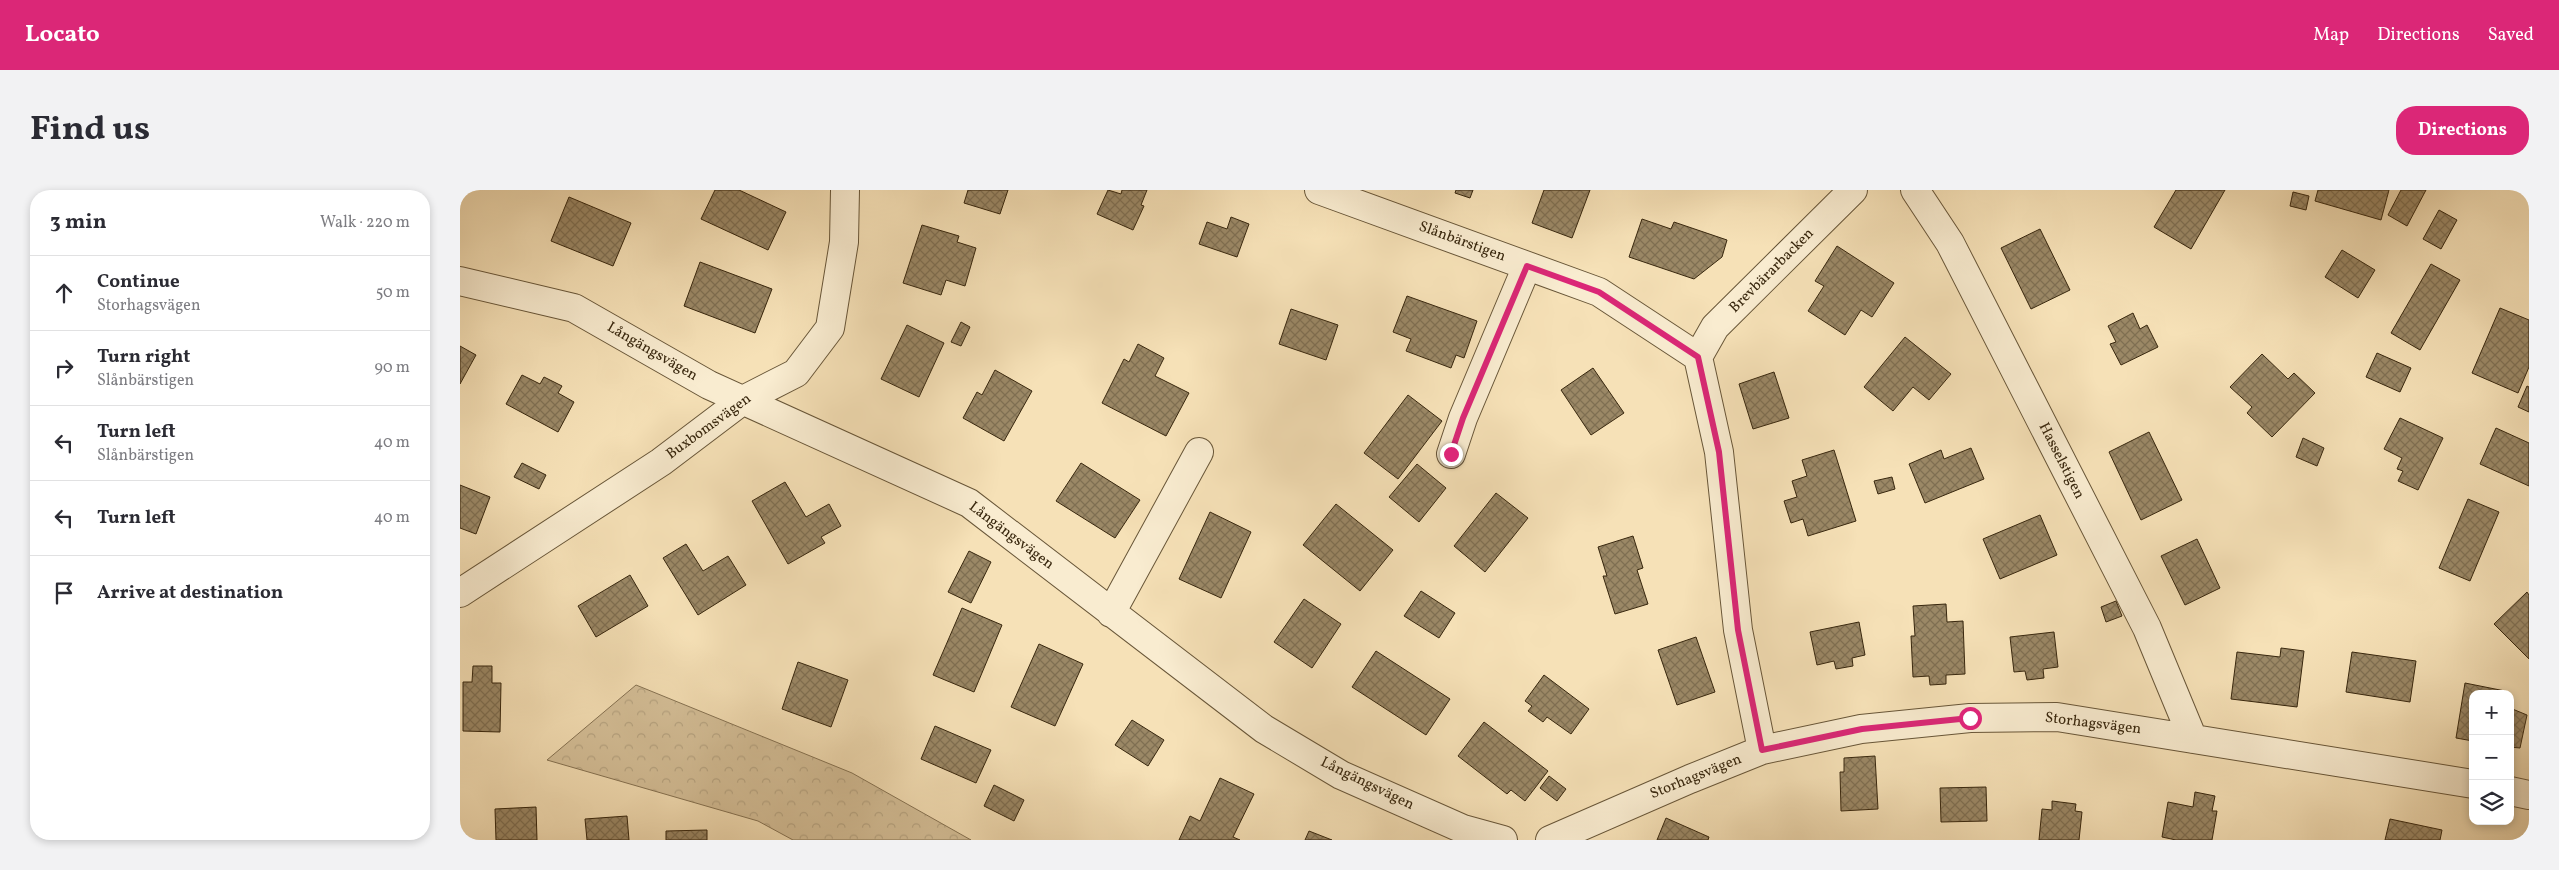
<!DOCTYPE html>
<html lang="en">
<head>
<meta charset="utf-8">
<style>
  :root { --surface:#fff; --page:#f2f2f3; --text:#2b2b33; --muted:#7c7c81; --line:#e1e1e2; --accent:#db2777 }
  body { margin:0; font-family:Vollkorn,serif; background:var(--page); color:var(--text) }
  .controls { position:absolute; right:15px; bottom:15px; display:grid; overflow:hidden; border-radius:10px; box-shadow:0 2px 8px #0003 }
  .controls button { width:45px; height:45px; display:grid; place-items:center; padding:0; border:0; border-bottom:1px solid var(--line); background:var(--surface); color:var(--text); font:25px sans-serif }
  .stop { position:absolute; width:15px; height:15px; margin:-11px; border:4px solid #db2777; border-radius:50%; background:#fff }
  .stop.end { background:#db2777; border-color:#fff; box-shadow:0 1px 5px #0008 }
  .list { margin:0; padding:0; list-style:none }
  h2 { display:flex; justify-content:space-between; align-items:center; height:65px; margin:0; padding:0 20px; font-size:21px }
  h2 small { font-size:16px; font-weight:400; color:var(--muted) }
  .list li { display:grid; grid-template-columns:32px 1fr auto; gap:15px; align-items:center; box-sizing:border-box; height:75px; padding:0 20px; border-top:1px solid var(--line) }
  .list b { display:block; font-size:19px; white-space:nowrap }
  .list p { margin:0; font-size:16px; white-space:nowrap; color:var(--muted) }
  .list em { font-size:16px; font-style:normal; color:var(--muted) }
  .icon { flex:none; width:28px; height:28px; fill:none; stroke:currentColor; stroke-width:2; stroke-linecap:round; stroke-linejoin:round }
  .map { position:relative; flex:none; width:2069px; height:650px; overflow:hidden; border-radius:20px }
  header { display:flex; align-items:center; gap:30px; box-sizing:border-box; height:70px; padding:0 25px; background:var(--accent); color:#fff }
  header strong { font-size:24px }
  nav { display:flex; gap:28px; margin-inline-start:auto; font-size:18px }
  .intro { display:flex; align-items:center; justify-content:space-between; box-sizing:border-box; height:120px; padding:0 30px }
  h1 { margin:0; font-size:35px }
  .button { padding:12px 22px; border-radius:20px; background:var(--accent); color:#fff; font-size:18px; font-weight:700 }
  main { display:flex; gap:30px; padding:0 30px }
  aside { flex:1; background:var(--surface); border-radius:20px; box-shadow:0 2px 8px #0003 }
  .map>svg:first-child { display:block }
  .forest { fill:url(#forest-crowns); stroke:#877454 }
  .building { fill:url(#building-cross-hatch); stroke:#38270e }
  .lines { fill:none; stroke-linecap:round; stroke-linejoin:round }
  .minor-casing { stroke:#685638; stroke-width:30 }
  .minor { stroke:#f9ecd0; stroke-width:28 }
  .route { stroke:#db2777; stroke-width:6 }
  .labels { text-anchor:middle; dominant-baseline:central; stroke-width:4.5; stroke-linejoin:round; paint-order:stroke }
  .street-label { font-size:15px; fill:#38270e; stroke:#f9ecd0 }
</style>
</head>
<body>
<header>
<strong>Locato</strong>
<nav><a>Map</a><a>Directions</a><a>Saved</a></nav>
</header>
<div class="intro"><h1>Find us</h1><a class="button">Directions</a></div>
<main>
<aside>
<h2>3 min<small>Walk · 220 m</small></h2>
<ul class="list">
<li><svg class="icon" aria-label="ahead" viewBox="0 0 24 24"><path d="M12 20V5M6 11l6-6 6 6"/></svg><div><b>Continue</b><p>Storhagsvägen</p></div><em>50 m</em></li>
<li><svg class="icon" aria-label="right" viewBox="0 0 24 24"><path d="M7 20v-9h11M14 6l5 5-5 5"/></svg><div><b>Turn right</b><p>Slånbärstigen</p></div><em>90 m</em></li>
<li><svg class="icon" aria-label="left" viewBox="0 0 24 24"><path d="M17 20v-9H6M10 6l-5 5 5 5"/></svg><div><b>Turn left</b><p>Slånbärstigen</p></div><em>40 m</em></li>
<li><svg class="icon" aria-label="left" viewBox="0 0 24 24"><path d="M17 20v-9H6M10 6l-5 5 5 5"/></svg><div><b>Turn left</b></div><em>40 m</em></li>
<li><svg class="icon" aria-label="arrive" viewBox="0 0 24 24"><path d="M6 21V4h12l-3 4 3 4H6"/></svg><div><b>Arrive at destination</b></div></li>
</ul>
</aside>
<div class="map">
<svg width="2069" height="650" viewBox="0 0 2069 650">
  <defs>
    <pattern id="forest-crowns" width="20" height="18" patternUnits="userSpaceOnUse" patternTransform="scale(1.25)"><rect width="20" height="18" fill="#d6c19a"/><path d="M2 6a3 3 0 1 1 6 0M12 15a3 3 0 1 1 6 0" fill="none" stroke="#b8a684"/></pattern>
    <pattern id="building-cross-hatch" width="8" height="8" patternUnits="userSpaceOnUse" patternTransform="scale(1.25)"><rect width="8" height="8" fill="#9b8866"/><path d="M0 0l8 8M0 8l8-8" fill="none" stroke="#7f6f52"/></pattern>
  </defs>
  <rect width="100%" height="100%" fill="#f6e1b7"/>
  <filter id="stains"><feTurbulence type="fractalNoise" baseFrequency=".004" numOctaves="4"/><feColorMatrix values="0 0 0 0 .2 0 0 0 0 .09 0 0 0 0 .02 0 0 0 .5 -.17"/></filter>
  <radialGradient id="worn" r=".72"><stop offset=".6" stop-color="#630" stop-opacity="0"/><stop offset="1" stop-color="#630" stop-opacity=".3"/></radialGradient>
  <!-- forest -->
  <path class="forest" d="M176 495 392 583 511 650H333L298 631 87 570Z"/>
  <!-- building -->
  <path class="building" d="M255 0H279L326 22 308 60 241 29Z
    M508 0H548L540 24 504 13Z
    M648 0 661 4 662 0H687L681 15 684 16 673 40 637 24Z
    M996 0H1013L1010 8 995 3Z
    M1084 0H1130L1112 48 1072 33Z
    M1716 0H1765L1731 59 1694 37Z
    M1858 0H1929L1921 30 1855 11Z
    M1941 0H1966L1947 36 1928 25Z
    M1833 2 1849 6 1846 20 1830 16Z
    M109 7 171 33 153 76 91 51Z
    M1979 20 1997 30 1981 59 1963 49Z
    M771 27 789 34 777 67 739 54 747 32 767 39Z
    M1182 29 1211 39 1214 32 1267 50 1262 67 1234 89 1169 67Z
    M462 35 499 46 497 52 516 58 505 96 486 90 481 105 443 93Z
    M1580 39 1610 100 1571 119 1541 58Z
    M1377 56 1434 93 1412 127 1401 120 1385 145 1348 121 1364 96 1355 91Z
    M1882 60 1915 80 1898 108 1865 87Z
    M240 72 312 99 295 143 224 116Z
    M1971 74 2000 90 1960 160 1931 143Z
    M947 106 1017 131 1004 168 996 165 991 178 946 161 951 149 933 142Z
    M2040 118 2069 130V177L2058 203 2012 183Z
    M831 119 878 135 866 170 819 154Z
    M1673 123 1680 139 1687 135 1698 157 1661 175 1650 154 1656 152 1648 136Z
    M501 132 510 137 501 156 491 152Z
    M447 135 484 153 459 207 421 189Z
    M1445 147 1491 184 1469 210 1453 197 1433 221 1404 197Z
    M678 154 704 168 695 186 729 203 706 246 642 213 664 169 669 172Z
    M0 156 16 165 0 194Z
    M1917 163 1951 178 1940 202 1906 187Z
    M1802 164 1828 189 1834 183 1855 203 1812 247 1787 223 1792 217 1770 197Z
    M1133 178 1164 223 1131 245 1101 200Z
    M535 180 572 201 544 251 503 228 517 202 522 205Z
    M1314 182 1329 228 1293 239 1279 194Z
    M62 185 80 194 84 187 102 196 98 203 114 212 98 242 46 214Z
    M2067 196 2069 197V222L2058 217Z
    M948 205 982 231 938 289 904 263Z
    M1940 228 1983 248 1958 300 1938 291 1943 281 1937 279 1942 268 1924 259Z
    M2036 238 2069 253V296L2020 274Z
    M1689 242 1722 310 1681 330 1649 262Z
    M1843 248 1864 258 1857 276 1836 267Z
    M1511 258 1524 289 1465 313 1449 274 1481 260 1484 269Z
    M1374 260 1396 331 1348 346 1343 329 1331 333 1324 311 1337 307 1332 291 1347 286 1342 270Z
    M62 273 86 285 79 299 54 287Z
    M621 273 680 310 655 348 596 311Z
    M957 274 986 298 959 332 929 307Z
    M1432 287 1435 299 1418 304 1414 291Z
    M325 292 346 327 369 314 381 336 361 347 365 353 328 374 292 311Z
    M0 295 30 307 16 344 0 338Z
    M1036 303 1068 328 1025 382 994 356Z
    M2008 309 2039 322 2010 391 1979 378Z
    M876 314 933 360 900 401 843 355Z
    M750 322 791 342 761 408 719 389Z
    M1580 325 1597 365 1540 389 1523 349Z
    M1173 346 1183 378 1177 380 1188 414 1155 424 1143 386H1147L1138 357Z
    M1737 349 1760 398 1725 415 1701 366Z
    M226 354 243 381 268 366 286 395 238 425 203 368Z
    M509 361 531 372 511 413 488 402Z
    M170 385 188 416 136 447 118 416Z
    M961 401 995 423 979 448 944 426Z
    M2067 402 2069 405V469L2034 434Z
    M844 409 881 434 852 478 814 452Z
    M1656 411 1662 426 1646 432 1641 417Z
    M1486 414 1487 432 1503 431 1505 484 1486 485V494L1470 495 1469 486 1453 487 1451 446H1455L1453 416Z
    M502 418 542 435 514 502 473 485Z
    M1399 432 1405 465 1392 468 1393 476 1376 479 1374 471 1357 475 1350 442Z
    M1594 442 1598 477 1583 479 1584 488 1567 490 1565 481 1554 482 1550 447Z
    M1236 447 1255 502 1217 515 1198 460Z
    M579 454 623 474 595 536 551 517Z
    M1821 458 1844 461 1837 517 1771 509 1777 462 1820 467Z
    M916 461 990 509 966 545 892 497Z
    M1892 462 1956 471 1950 512 1886 502Z
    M338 472 388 490 371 537 322 519Z
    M13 476H32V493H41L40 542 3 541V492H12Z
    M1084 485 1129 519 1111 544 1087 527 1083 532 1068 521 1072 516 1065 511Z
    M2005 493 2045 501V504H2013V551L1996 548Z
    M2050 518 2067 525 2060 558 2050 557Z
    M672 530 704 550 688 576 655 555Z
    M1024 532 1088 581 1065 611 1051 600 1047 604 998 566Z
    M475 536 531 560 516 593 461 569Z
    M1415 566 1418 619 1381 621 1380 582H1384V568Z
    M1089 586 1106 599 1097 611 1080 598Z
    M760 588 794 604 773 647 780 650H719L730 626 740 631Z
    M534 595 564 610 554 631 524 616Z
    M1526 597 1527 631 1481 632 1480 598Z
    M1735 602 1755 606 1752 621H1757L1752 650H1716L1702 647 1708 612 1733 617Z
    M1592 611 1616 614 1615 621 1622 622 1619 650H1579L1582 619 1592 620Z
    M76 617 77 650H36L35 619Z
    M167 626 169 650H127L125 629Z
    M1206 628 1249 647 1248 650H1197Z
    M1930 629 1982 640 1980 650H1925Z
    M247 640V650H206V641Z
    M849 641 872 650H845Z"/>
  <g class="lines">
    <defs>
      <path id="minor" d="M859 0 1139 102 1238 167 1259 262 1278 440 1302 560
        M1455 0 1490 53 1687 438 1733 549
        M0 91 114 118 249 195 509 313 804 539 881 585 1003 639 1043 650
        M1238 167 1255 137 1393 0
        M991 264 1003 228 1067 76
        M0 403 201 272 283 210 336 183 370 138 384 52 385 0
        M651 423 739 262
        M2050 601 2069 605
        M1090 650 1230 589 1302 560 1401 539 1510 528 1597 527 2013 594"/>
    </defs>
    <!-- minor casing -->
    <use href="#minor" class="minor-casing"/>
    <!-- minor -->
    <use href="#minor" class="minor"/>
  </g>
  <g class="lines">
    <!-- route -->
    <path class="route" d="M991 264 1003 228 1067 76 1139 102 1238 167 1259 262 1278 440 1302 560 1402 539 1510 528"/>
  </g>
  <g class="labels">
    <!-- street labels -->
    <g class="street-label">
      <text transform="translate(1002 52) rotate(20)">Slånbärstigen</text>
      <text transform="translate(1312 81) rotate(-45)">Brevbärarbacken</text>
      <text transform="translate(192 162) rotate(30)">Långängsvägen</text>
      <text transform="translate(249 237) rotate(-36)">Buxbomsvägen</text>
      <text transform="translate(1601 271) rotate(63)">Hasselstigen</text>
      <text transform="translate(551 346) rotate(37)">Långängsvägen</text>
      <text transform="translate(1633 534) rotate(7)">Storhagsvägen</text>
      <text transform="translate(1236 587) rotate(-22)">Storhagsvägen</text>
      <text transform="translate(907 594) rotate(26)">Långängsvägen</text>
    </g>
  </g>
  <rect width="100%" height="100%" filter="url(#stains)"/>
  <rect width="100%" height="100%" fill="url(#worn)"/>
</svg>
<div class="controls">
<button>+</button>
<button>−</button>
<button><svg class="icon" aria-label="layers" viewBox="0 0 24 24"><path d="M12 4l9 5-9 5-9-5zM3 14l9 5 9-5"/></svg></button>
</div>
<div class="stop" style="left:1510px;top:528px"></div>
<div class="stop end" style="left:991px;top:264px"></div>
</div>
</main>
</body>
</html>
